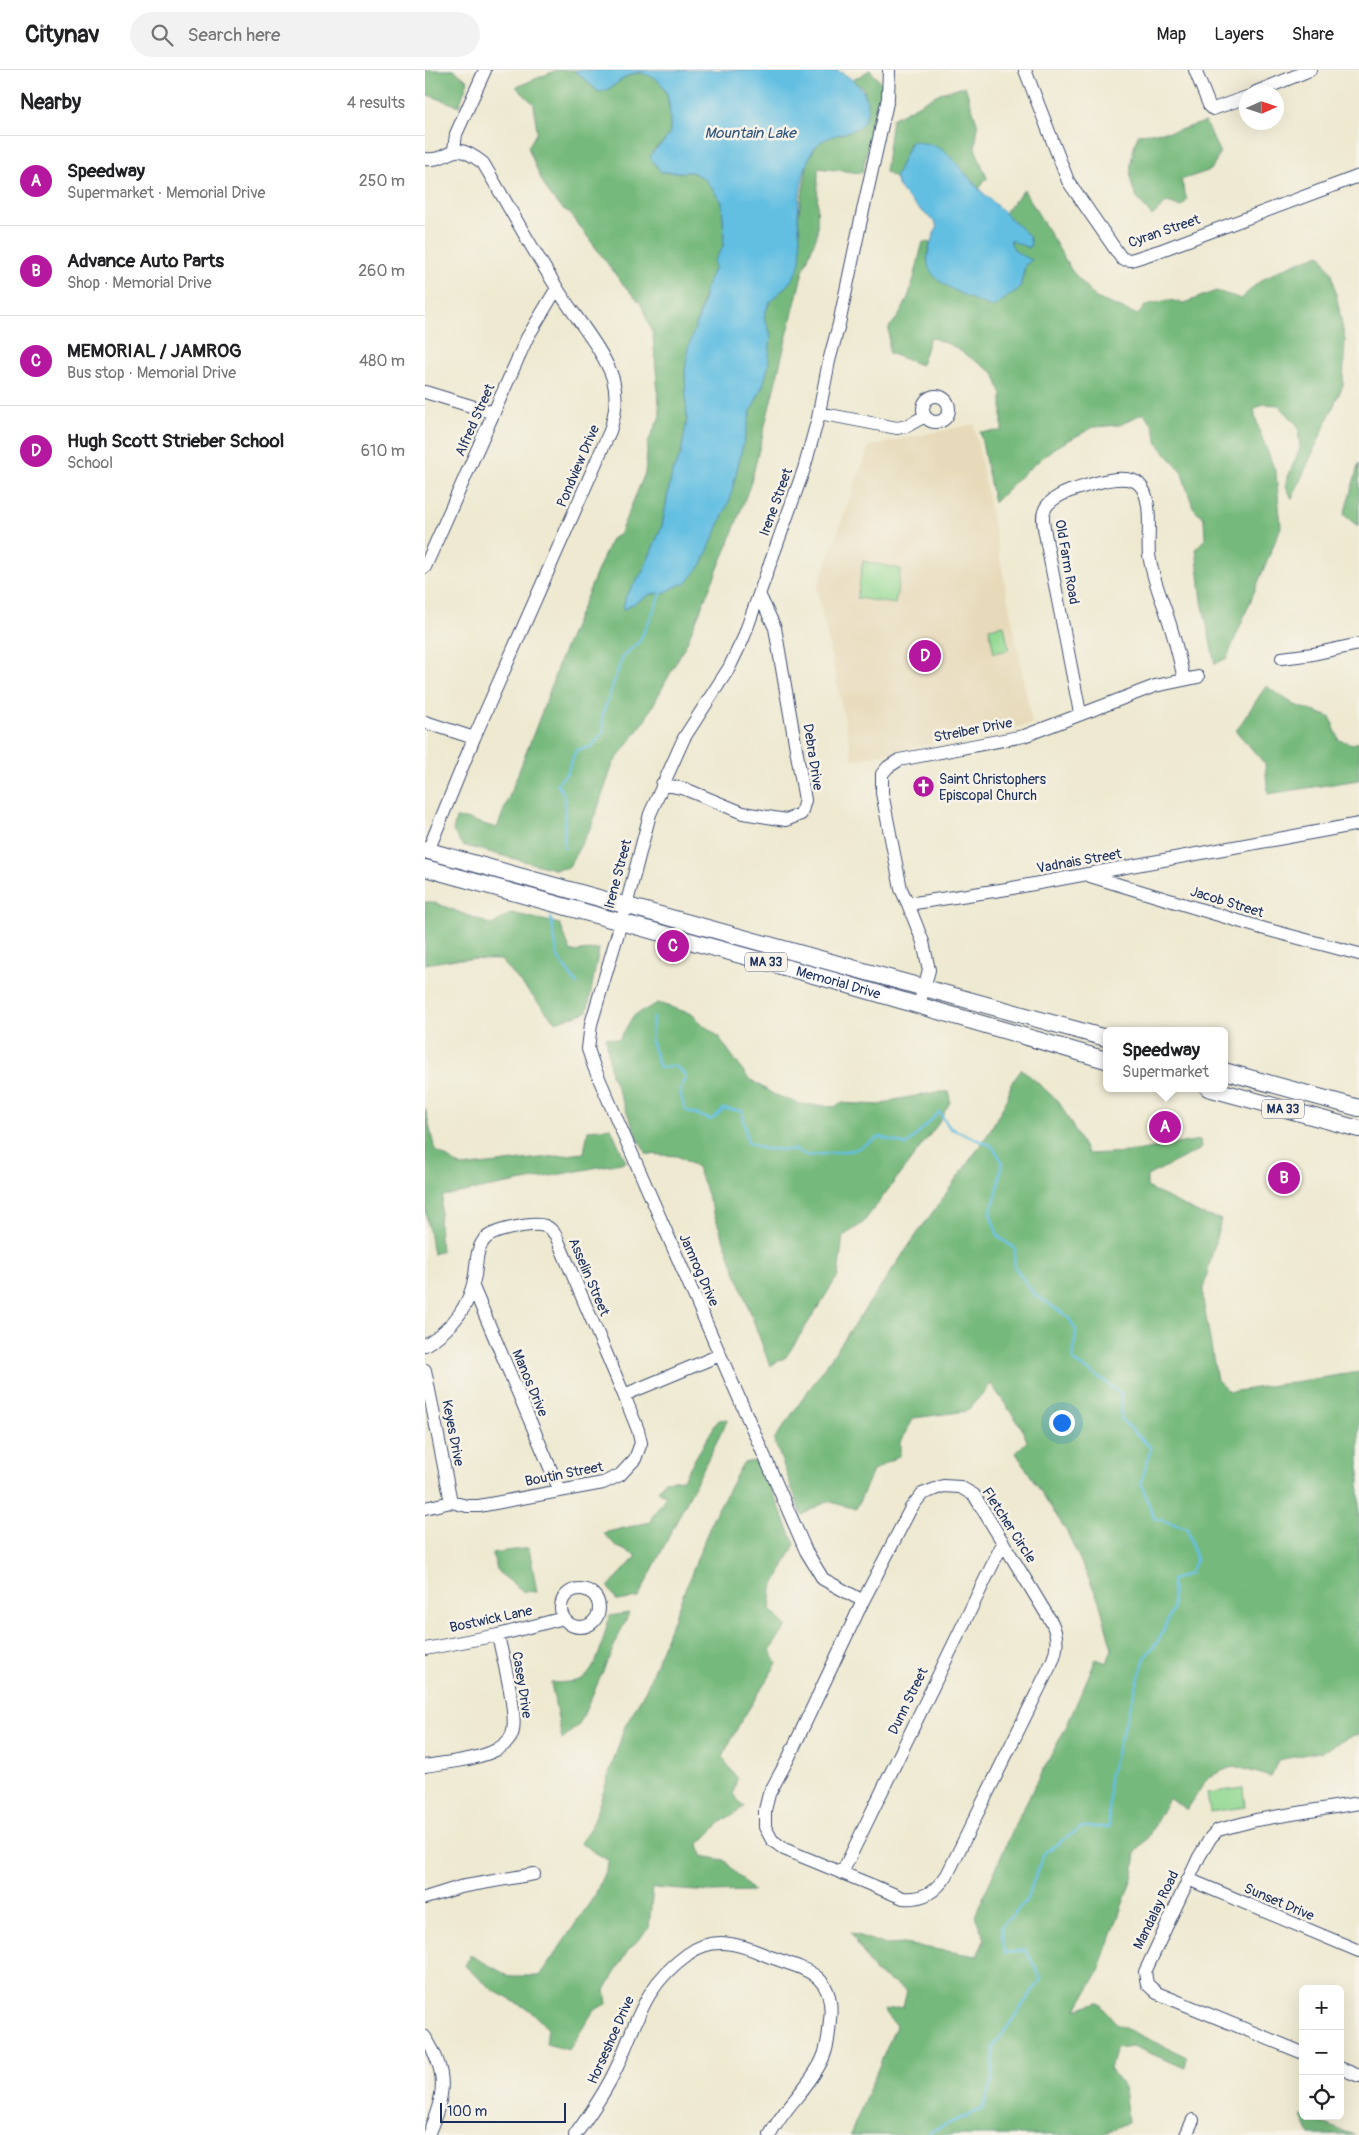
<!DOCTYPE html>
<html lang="en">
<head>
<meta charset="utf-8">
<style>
  :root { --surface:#fff; --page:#f2f2f2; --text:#202124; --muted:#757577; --line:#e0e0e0; --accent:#b5179e }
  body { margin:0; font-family:Pangolin,sans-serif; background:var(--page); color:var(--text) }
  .controls { position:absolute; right:15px; bottom:15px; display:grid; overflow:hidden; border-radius:8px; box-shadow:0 5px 20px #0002 }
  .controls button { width:45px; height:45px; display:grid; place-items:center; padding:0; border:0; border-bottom:1px solid var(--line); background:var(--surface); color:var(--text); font:25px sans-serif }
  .compass { position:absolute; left:814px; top:15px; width:45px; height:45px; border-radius:50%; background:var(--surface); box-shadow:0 5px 20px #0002; rotate:87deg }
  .scale { position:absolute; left:15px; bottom:12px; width:126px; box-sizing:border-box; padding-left:5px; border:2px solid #1b2f5e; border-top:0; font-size:14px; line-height:18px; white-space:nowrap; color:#1b2f5e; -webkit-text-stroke:4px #f7f3e8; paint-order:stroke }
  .you { position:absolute; left:636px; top:1352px; width:18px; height:18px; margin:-12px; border:4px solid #fff; border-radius:50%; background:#1a73e8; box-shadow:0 0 0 8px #1a73e833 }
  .badge { display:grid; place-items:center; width:32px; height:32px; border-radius:50%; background:var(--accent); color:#fff; font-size:16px; font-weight:700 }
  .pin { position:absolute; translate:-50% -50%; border:2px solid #fff; box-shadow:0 1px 5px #0006 }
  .popup { position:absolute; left:678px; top:957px; width:125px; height:65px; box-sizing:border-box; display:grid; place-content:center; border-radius:8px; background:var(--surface); filter:drop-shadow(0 1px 4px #0005); font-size:16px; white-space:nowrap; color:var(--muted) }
  .popup b { font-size:19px; color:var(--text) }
  .popup::after { content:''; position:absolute; left:50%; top:100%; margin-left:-10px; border:10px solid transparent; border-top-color:var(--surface) }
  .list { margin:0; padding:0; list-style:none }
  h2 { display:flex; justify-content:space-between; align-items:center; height:65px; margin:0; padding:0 20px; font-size:21px }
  h2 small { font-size:16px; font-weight:400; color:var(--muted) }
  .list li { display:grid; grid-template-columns:32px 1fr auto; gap:15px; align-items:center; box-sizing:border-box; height:90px; padding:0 20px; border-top:1px solid var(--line) }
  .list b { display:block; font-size:19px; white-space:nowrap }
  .list p { margin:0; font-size:16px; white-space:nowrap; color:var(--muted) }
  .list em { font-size:16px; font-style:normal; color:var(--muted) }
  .icon { flex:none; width:28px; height:28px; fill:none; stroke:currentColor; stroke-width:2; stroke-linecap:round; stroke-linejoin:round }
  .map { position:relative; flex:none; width:934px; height:2065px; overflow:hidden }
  header { display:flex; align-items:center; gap:30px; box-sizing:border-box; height:70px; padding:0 25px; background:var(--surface); border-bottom:1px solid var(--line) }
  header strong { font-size:24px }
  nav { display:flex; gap:28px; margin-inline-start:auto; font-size:18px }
  .search { width:350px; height:45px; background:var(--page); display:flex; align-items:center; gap:12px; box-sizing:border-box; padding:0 18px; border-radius:28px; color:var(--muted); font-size:19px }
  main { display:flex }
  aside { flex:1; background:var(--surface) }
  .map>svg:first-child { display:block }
  .built { fill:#e7daba }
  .green { fill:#93d992; stroke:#578478 }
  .forest { fill:#76b97c; stroke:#48746d }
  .water { fill:#64bfe2; stroke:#4077a0 }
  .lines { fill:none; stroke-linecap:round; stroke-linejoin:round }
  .stream { stroke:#64bfe2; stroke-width:2.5 }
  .minor-casing { stroke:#3b4b6f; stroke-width:14 }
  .major-casing { stroke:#3b4b6f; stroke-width:18 }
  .minor { stroke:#fff; stroke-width:12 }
  .major { stroke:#fff; stroke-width:16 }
  .labels { text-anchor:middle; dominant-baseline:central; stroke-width:5; stroke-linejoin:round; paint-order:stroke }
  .shield { fill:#f7f3e8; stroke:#5d6a87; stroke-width:1 }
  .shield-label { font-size:12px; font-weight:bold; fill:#1b2f5e }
  .street-label { font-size:14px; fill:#1b2f5e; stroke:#f7f3e8 }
  .poi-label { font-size:14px; fill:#1b2f5e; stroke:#f7f3e8; text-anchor:start }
  .water-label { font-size:15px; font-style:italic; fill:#2d537f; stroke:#f7f3e8 }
</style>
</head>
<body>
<header>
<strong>Citynav</strong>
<div class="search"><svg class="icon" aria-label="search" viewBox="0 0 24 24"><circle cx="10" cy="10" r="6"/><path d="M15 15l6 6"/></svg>Search here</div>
<nav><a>Map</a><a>Layers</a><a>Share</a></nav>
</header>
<main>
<aside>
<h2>Nearby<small>4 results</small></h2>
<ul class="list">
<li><span class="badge">A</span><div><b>Speedway</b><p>Supermarket · Memorial Drive</p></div><em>250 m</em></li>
<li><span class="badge">B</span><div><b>Advance Auto Parts</b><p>Shop · Memorial Drive</p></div><em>260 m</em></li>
<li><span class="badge">C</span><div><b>MEMORIAL / JAMROG</b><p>Bus stop · Memorial Drive</p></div><em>480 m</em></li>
<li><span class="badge">D</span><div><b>Hugh Scott Strieber School</b><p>School</p></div><em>610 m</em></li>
</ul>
</aside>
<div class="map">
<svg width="934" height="2065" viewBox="0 0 934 2065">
  <rect width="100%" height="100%" fill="#f7f3e8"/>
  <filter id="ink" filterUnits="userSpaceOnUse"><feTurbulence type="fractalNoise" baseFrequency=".02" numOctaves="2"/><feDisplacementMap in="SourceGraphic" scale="10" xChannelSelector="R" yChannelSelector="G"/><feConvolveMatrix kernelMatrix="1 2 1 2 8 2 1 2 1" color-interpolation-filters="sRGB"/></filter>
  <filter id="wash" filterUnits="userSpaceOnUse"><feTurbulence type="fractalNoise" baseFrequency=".0096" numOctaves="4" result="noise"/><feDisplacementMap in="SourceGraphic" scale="20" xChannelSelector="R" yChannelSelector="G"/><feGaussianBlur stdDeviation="1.12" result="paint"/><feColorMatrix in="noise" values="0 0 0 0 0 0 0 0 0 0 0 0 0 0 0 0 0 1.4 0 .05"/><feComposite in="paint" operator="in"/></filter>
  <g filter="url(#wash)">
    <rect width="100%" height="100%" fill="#eee9d0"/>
    <!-- built -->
    <path class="built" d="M549 354 607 654 428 690 392 518 444 376Z"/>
    <!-- green -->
    <path class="green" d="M438 491 476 499 470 534 432 528Z
      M579 555 584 580 569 583 564 558Z
      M818 1718 820 1737 785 1742 782 1723Z"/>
    <!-- forest -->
    <path class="forest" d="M0 0H29L43 11 34 36 0 24Z
      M132 0H149L174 22C189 20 197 3 215 3 241 3 244 30 245 49 245 54 246 60 244 65 240 72 233 76 227 81L236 102H267L280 109 297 132 299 164 298 177 289 191 290 197 280 220 260 301 262 350 256 384 247 403 237 456 218 501 201 526 198 539 226 524 239 523 256 514 305 429 326 340 338 315 346 265 339 247 342 239 375 163 373 148 383 90 394 71 400 67 420 63 441 27 438 18 428 10 445 0 457 14 437 103 393 98 392 165 378 201 326 412 305 470 262 572 219 652 188 694 167 755 143 798 129 799 37 775 28 761 31 748 42 749 72 758 123 626 134 592 186 469 194 465 220 403 223 372 235 346 228 265 216 234 196 212 145 143C121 131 112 99 103 77L112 62 109 34 91 17Z
      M540 16 553 56 550 78 562 108 554 119 520 81 484 73 479 89 470 108 460 102 467 49 515 23Z
      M780 52 795 83 786 100 756 110 762 130 757 137 742 132 727 146C722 140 716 134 712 127 700 108 707 83 713 64L751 61Z
      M599 120 647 201 671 228 713 245 721 235 743 230 759 233 791 221 817 229C834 205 869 194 895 184L907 203 920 270 918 315 867 429 860 414 875 378 873 356 854 335 838 334 829 340 834 360 851 403 856 457 802 588 790 594 777 531 771 478 780 469 779 449 768 437 756 401 733 374 727 353 718 343 695 355 669 357 629 378 598 404 569 433 555 362 577 361V325L569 303 526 275 505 267 496 295 464 283V257C486 237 490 200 498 172L505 173 502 191 595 218 600 195 587 177 585 169 604 178 606 173 604 166 579 143Z
      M934 393V457L919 445Z
      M841 616 870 635 905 647 914 670 928 674 934 672V710L843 724 840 694 811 661Z
      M0 832H8L67 855 86 843 135 854 146 882 174 879 162 942 130 952 76 890 31 889 0 894Z
      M233 933 267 944 273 951 293 966 323 1008 348 1024 375 1034 410 1037 415 1033 455 1035 469 1030 512 1022H524L525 1032 513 1054 437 1154 418 1166 413 1206 361 1287 345 1296 272 1097 252 1086 222 1084 213 1069 186 1004 181 967 194 970 208 946Z
      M597 999 634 1032 663 1084 704 1082 775 1070 776 1079 722 1106V1117L775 1144 796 1149 778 1220V1230L792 1310 805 1322 934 1302V1665L922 1668 899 1681 853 1690 846 1707 809 1696 783 1707 762 1740 744 1728 723 1767 711 1782 708 1805 674 1901 652 1939 673 1932 693 1955 762 1987 760 1998 708 1976 691 1978 685 1999 699 2017 703 2052 676 2065H425L471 1956 459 1940 478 1937 482 1921 450 1902 426 1863 461 1875 479 1874 552 1886 560 1869 550 1846 593 1748 642 1655 671 1589 682 1593 687 1579 674 1531 642 1462 591 1383 602 1371 595 1355 566 1314 542 1341 489 1348 475 1372V1385L448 1401 431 1439 402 1431 377 1445 349 1370 492 1164 560 1069 582 1030 586 1014Z
      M0 1038 10 1080 37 1097 159 1083 163 1060 186 1058 201 1092 18 1126 14 1151 16 1181 8 1184 0 1138Z
      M303 1349 213 1528 192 1531 183 1517 212 1486 192 1477 178 1463 225 1452 227 1447 241 1426 233 1421 239 1411 258 1409 293 1350Z
      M329 1391 337 1397 370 1474 347 1519 345 1540 362 1556 345 1580 352 1593 314 1655 297 1687 312 1708 308 1724 319 1737 296 1752 274 1774 277 1786 299 1790 328 1821 286 1822 228 1818 224 1858 202 1882 180 1920 182 1934 169 1940 144 1980 121 1974 123 1958 103 1939 69 1921 40 1896 45 1885 84 1906H115L170 1825 184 1791 155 1773 168 1753 200 1656 221 1619 289 1446 318 1393Z
      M104 1478 112 1522 98 1521 73 1502 67 1483Z
      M204 1543 154 1655 137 1669 126 1613C135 1612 149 1613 157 1609 173 1601 180 1562 184 1546Z
      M876 2044 878 2046 929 2065H885Z"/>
    <!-- water -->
    <path class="water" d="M149 0H411C430 9 447 23 441 46 436 69 399 58 387 82 378 98 373 130 373 148 374 166 380 188 370 205 364 215 352 224 344 233L339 247 346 265 343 298 338 315 326 341 305 429 277 494 260 515 256 514 239 523 226 524 198 540 201 526 218 501 237 456 247 403 256 384 262 350 260 301 263 278 277 238 280 220 290 197 289 191 298 177 299 164 297 132 280 109 267 102H236L225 87C229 78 240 74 244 64 246 60 245 53 245 49 244 31 244 14 225 6 220 4 216 2 211 3 196 6 187 21 174 22Z
      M486 71 505 74 520 81 554 119 604 166 606 173 604 178 585 170C588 183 596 185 607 190L600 195 595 218 568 237C552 232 507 214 503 195 501 183 507 168 512 157L510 152C495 139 477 128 470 108Z"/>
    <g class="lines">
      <!-- stream -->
      <path class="stream" d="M139 778 140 727 132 714 142 703 151 680 166 677 179 662 177 646 198 586 214 572 238 520
        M126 848 133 888 152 914
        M228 947 226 971 235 998 250 996 261 1005 255 1021 260 1040 286 1050 299 1039 317 1041 323 1073 339 1079 371 1080 383 1086 429 1080 455 1067 482 1075 514 1042 525 1058 567 1076 577 1091 572 1123 565 1143 573 1166 590 1179 589 1196 608 1223 643 1247 651 1260 648 1291 681 1312 696 1325V1349L726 1378 716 1413 729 1448 762 1458 771 1490 765 1503 747 1510 748 1537 735 1568 720 1587 684 1707V1757H657L619 1783 601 1831 576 1857 580 1883 601 1880 616 1909 569 1976 567 2014 557 2039 506 2061 504 2065"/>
    </g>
  </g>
  <g filter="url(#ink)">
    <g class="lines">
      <defs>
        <path id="minor" d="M600 0 643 111 697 189 706 190 734 181 934 106
          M770 0 784 35 788 39 822 27
          M831 22 885 0
          M29 80 31 64 60 0
          M0 89C29 92 22 66 58 93 83 135 106 177 132 218 148 245 179 280 188 309 193 328 190 344 185 361L49 668 3 781
          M0 322 69 343
          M498 339a13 13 0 1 1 26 0a13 13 0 1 1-26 0Z
          M394 343 472 358 482 356 500 346
          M0 497 102 268 132 218
          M857 588 888 584 934 574
          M655 643 621 469C620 461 616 449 619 442 621 432 636 424 645 421 661 416 700 401 714 414 729 428 722 466 724 485 727 504 733 521 740 539 748 562 754 586 759 609
          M0 652 49 668
          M237 714 260 719 318 743 361 750 376 744 380 730 350 558 334 524
          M665 806 840 859 934 884
          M483 834 476 819 457 723V704L463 697 474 690 599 666 730 616 773 607
          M494 935 504 900 498 872 483 834 582 819 934 754
          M48 1217 135 1421
          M0 1275C27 1259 45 1237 50 1205 52 1193 51 1178 60 1169 68 1160 108 1152 120 1156 125 1158 128 1161 131 1166L199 1325 295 1285
          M0 1300 26 1432
          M518 1416 535 1417 549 1425 627 1553C633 1567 633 1578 627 1592L522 1805C511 1821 499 1830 478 1828L359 1779 347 1770 340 1757V1740L344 1724 363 1689 438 1531 486 1438 497 1424Z
          M0 1438 26 1432 42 1436H54L178 1413 195 1405 210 1389 216 1373 213 1360 199 1325
          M136 1538a19 19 0 1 1 38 0a19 19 0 1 1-38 0Z
          M438 1531 398 1509 381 1481 169 997 163 979 166 954 201 836 225 744 259 668 304 598 318 569 379 399 393 348 404 291 414 254 435 154 463 28 464 0
          M0 1579 73 1565 139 1548
          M0 1696C23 1692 51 1690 71 1680 78 1676 85 1671 87 1664 94 1646 77 1586 73 1565
          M417 1803 578 1473
          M763 1809 934 1881
          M0 1828 35 1817 109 1804
          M0 1967C25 2005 19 2026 3 2065
          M878 1983 732 1923 722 1914 720 1902 774 1787 786 1767 793 1760 831 1750 934 1733
          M915 1998 934 2006
          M150 2065C166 2043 181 2021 192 1997 213 1951 218 1916 263 1884 287 1866 312 1873 338 1884 356 1892 377 1895 393 1908 405 1919 407 1934 405 1950 404 1963 403 1978 397 1990 384 2018 359 2037 345 2065
          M761 2065 768 2050"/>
        <g id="major">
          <path d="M0 780 681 968"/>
          <path id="s1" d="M0 798 410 911 681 990"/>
          <path d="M799 1001 934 1038"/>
          <path d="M783 1018 934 1059"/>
        </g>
      </defs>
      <!-- minor casing -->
      <use href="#minor" class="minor-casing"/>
      <!-- major casing -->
      <use href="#major" class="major-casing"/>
      <!-- minor -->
      <use href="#minor" class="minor"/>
      <!-- major -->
      <use href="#major" class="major"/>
    </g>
  </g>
  <!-- icons -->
  <defs>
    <symbol id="church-disc" viewBox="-11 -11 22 22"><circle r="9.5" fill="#b5179e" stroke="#f7f3e8"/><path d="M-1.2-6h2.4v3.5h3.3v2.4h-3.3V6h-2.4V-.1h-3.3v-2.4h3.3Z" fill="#fff"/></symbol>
  </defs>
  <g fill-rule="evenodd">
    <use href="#church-disc" x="486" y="704" width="25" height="25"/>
  </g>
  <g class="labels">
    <!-- shield labels -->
    <g class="shield">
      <rect x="320" y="882.5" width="42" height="19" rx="4"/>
      <rect x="837" y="1029.5" width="42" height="19" rx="4"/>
    </g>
    <g class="shield-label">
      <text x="341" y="892">MA 33</text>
      <text x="858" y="1039">MA 33</text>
    </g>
    <!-- street labels -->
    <g class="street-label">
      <text transform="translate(739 161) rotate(-19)">Cyran Street</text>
      <text transform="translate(50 350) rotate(-66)">Alfred Street</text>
      <text transform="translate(153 396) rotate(-67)">Pondview Drive</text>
      <text transform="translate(351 432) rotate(-70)">Irene Street</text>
      <text transform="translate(642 492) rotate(80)">Old Farm Road</text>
      <text transform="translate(548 660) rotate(-11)">Streiber Drive</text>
      <text transform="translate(388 687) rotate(81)">Debra Drive</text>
      <text transform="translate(654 791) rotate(-10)">Vadnais Street</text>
      <text transform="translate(193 804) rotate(-75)">Irene Street</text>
      <text transform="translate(802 832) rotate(17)">Jacob Street</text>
      <text stroke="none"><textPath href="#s1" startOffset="429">Memorial Drive</textPath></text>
      <text transform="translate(274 1200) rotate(66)">Jamrog Drive</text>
      <text transform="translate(164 1207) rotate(67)">Asselin Street</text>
      <text transform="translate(105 1313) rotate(67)">Manos Drive</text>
      <text transform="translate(28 1363) rotate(79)">Keyes Drive</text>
      <text transform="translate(139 1404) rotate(-11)">Boutin Street</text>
      <text transform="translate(584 1455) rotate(57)">Fletcher Circle</text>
      <text transform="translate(66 1549) rotate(-12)">Bostwick Lane</text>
      <text transform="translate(97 1615) rotate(81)">Casey Drive</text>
      <text transform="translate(483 1631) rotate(-64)">Dunn Street</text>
      <text transform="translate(854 1832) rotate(23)">Sunset Drive</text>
      <text transform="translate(731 1840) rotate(-64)">Mandalay Road</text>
      <text transform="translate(186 1970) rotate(-66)">Horseshoe Drive</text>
    </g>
    <!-- poi labels -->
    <g class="poi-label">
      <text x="514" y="709">Saint Christophers<tspan x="514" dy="16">Episcopal Church</tspan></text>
    </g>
    <!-- water labels -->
    <g class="water-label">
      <text x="325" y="63">Mountain Lake</text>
    </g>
  </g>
</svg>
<div class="controls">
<button>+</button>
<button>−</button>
<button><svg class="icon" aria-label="locate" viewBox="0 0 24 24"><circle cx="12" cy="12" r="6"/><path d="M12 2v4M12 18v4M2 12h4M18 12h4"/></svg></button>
</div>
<svg class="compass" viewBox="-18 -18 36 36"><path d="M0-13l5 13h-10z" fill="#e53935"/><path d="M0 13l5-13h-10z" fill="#757577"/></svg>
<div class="scale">100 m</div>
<div class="you"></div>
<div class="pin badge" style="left:740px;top:1057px">A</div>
<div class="popup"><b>Speedway</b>Supermarket</div>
<div class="pin badge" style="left:859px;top:1108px">B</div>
<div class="pin badge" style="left:248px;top:876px">C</div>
<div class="pin badge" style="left:500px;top:586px">D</div>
</div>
</main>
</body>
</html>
